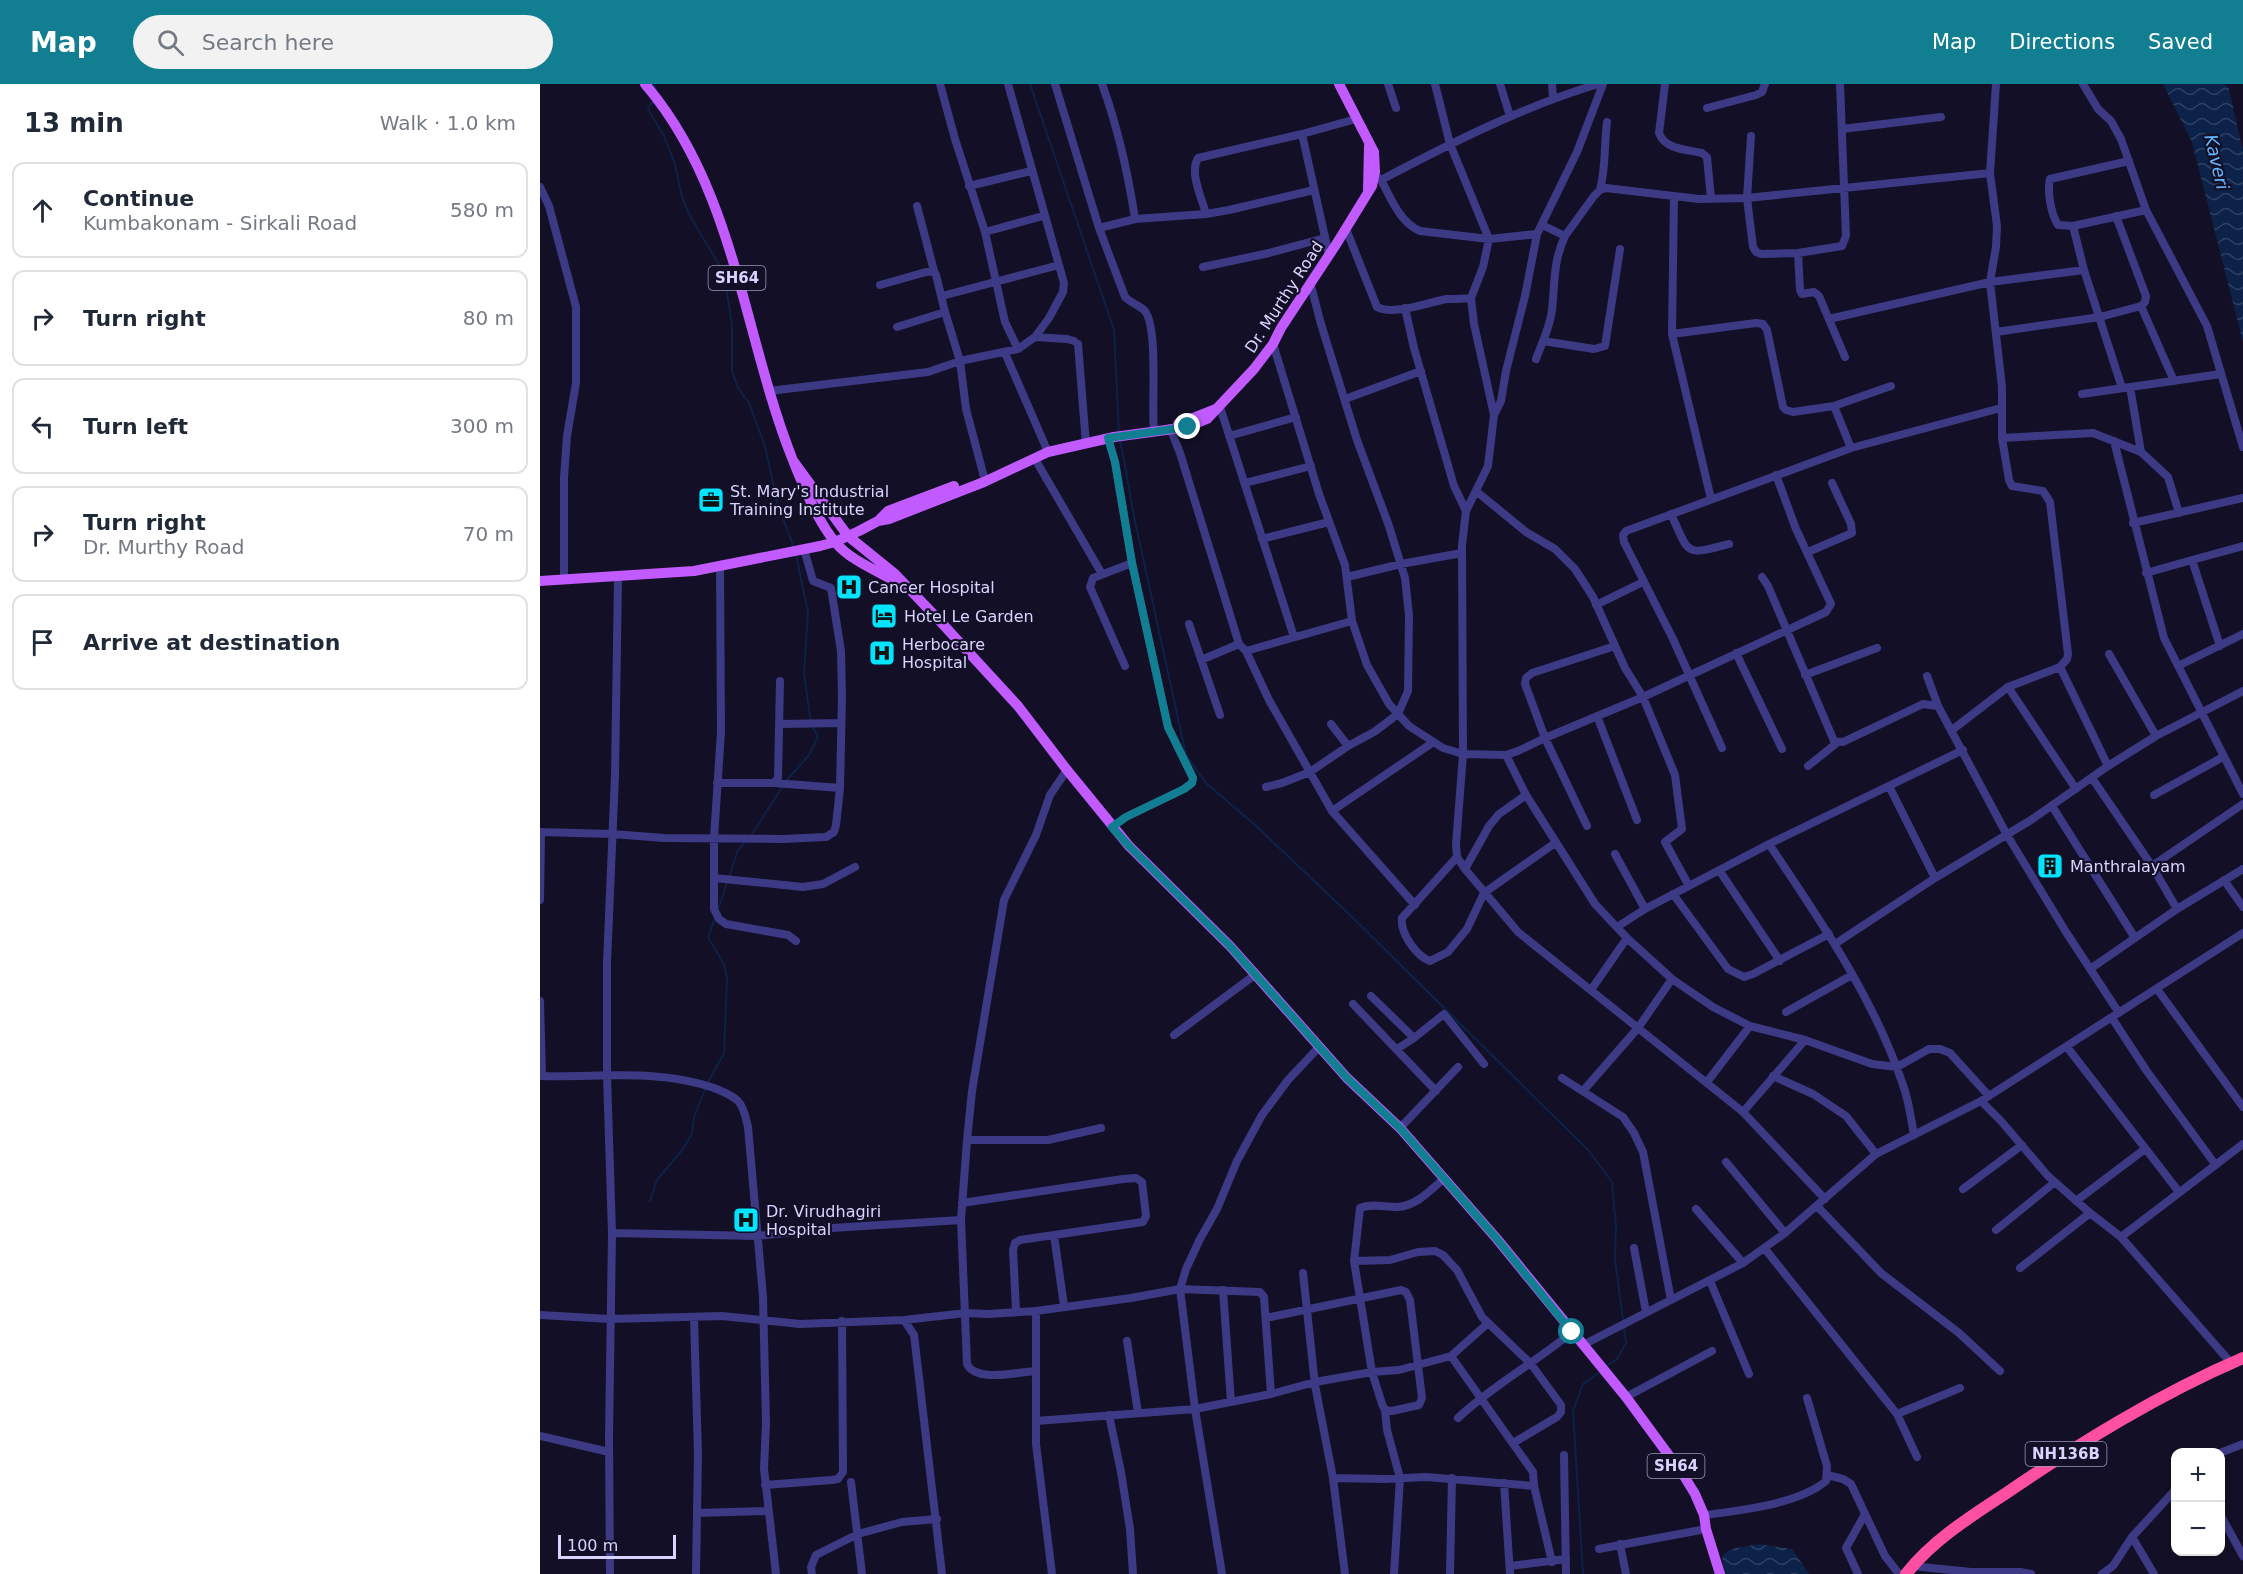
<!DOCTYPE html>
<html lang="en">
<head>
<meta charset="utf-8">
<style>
  :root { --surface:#fff; --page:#f2f2f3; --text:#1f2937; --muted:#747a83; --line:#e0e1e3; --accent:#117e91 }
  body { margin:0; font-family:"DejaVu Sans",sans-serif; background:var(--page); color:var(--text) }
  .controls { position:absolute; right:18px; bottom:18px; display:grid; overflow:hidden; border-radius:12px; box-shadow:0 3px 9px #0003 }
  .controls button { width:54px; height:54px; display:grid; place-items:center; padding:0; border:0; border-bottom:2px solid var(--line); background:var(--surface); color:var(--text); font:30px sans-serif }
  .scale { position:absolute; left:18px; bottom:15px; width:118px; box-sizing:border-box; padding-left:6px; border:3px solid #d9d4ff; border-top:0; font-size:16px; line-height:21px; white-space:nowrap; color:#d9d4ff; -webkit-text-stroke:4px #130f26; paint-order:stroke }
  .stop { position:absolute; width:18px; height:18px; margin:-14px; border:4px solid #117e91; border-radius:50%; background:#fff }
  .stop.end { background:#117e91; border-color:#fff; box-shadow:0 2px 6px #0008 }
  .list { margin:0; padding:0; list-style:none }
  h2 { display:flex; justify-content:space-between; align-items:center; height:78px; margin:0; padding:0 24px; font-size:26px }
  h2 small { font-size:20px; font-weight:400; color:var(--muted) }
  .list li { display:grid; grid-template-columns:39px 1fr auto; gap:18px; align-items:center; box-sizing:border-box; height:96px; margin:0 12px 12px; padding:0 12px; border:2px solid var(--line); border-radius:12px }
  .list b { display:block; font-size:22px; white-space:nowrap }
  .list p { margin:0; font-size:20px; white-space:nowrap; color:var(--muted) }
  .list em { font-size:20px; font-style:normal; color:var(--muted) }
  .icon { flex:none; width:33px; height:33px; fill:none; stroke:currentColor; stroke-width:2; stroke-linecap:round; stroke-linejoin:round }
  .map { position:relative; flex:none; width:1703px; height:1490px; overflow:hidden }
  header { display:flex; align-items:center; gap:36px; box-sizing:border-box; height:84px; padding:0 30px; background:var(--accent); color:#fff }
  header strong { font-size:28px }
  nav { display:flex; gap:33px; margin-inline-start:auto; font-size:21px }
  .search { width:420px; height:54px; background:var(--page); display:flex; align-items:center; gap:15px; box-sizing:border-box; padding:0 21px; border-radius:33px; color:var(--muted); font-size:22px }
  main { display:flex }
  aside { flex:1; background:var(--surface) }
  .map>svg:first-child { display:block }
  .water { fill:url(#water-waves) }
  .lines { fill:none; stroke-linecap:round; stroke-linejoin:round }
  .stream { stroke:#0c2248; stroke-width:2 }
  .minor { stroke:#3d3a85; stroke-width:8 }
  .major { stroke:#c25bff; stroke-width:10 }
  .highway { stroke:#ff4fa3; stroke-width:12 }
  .route { stroke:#117e91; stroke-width:8 }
  .labels { text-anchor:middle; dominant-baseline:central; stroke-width:4.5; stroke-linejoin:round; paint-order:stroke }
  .shield { fill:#130f26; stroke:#9e99be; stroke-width:1.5 }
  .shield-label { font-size:15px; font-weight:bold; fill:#d9d4ff }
  .street-label { font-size:16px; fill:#d9d4ff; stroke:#130f26 }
  .poi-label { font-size:16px; fill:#d9d4ff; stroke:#130f26; text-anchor:start }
  .water-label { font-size:18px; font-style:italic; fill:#62b6ff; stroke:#130f26 }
</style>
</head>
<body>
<header>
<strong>Map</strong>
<div class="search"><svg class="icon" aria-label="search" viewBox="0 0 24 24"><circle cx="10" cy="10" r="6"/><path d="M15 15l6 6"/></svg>Search here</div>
<nav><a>Map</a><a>Directions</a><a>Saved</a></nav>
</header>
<main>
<aside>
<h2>13 min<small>Walk · 1.0 km</small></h2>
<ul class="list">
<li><svg class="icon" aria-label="ahead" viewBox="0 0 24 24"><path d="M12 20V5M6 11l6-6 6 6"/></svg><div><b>Continue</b><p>Kumbakonam - Sirkali Road</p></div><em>580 m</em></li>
<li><svg class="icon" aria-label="right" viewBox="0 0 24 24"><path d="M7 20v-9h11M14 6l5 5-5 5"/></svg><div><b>Turn right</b></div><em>80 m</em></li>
<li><svg class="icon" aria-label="left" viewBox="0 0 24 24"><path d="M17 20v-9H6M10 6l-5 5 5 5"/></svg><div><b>Turn left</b></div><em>300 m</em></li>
<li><svg class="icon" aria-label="right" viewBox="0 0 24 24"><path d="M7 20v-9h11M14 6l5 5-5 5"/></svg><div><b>Turn right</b><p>Dr. Murthy Road</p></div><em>70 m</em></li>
<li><svg class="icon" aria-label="arrive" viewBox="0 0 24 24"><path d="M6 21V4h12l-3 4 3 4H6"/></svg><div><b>Arrive at destination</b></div></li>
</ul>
</aside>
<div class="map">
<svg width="1703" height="1490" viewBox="0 0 1703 1490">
  <defs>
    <pattern id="water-waves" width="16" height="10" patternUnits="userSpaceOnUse" patternTransform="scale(1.5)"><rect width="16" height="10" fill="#0c2248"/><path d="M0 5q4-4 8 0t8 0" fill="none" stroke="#2f4163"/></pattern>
  </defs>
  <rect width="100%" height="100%" fill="#130f26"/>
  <!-- water -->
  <path class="water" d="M1623 0H1685L1689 5 1703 67V258L1652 58Z
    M1220 1460 1252 1465 1269 1490H1184L1182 1472 1188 1467 1196 1464Z"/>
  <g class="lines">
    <!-- stream -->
    <path class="stream" d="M114 0 117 8
      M490 0 574 246 579 349
      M112 18 108 25 124 52 135 80 142 113 150 132 184 189 192 241V287L198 304 209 319 215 335 225 362 238 422 254 463
      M580 355 595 437 646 671 667 700 714 740 809 830 1048 1066 1072 1098 1076 1142 1075 1175 1086 1259 1077 1275 1067 1282
      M246 697 269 671 278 652 271 640 264 589 268 528 256 471
      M210 753 243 702
      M178 826 198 766 206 757
      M110 1117 117 1096 143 1065 152 1049 154 1033 168 998 184 969 187 894 184 880 168 853 175 834
      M1043 1490 1033 1327 1043 1300 1060 1288"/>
    <!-- minor -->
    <path class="minor" d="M400 0 415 55 445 148 465 238 478 265
      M515 0 559 144 585 213C591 219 599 221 604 226 619 241 611 323 614 347
      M562 0C578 44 588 89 595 135
      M848 0 856 24
      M895 0 910 60 949 155 943 183 931 214 934 240 954 331
      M960 0 970 32
      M1012 0 1013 14
      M1063 0 1037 68 997 150 985 212 966 287 961 317 954 331 948 382 926 427 922 461 923 670 916 761 917 773 925 785 978 848 1203 1028 1285 1115
      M1125 0 1119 49C1125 66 1146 65 1162 69L1167 73 1171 115
      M1543 0 1558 25 1571 37 1581 55 1606 126 1667 242 1703 363
      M1167 24 1216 11 1222 8 1225 0
      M1302 45 1401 33
      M762 50 789 171
      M1211 52 1207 114 1213 163 1216 168 1221 170 1258 169 1302 162 1306 152 1300 0
      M1589 77 1510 95C1507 108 1511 130 1518 141L1533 142 1606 126
      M1450 89 1456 0
      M835 92 841 96C911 59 982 23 1058 0
      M841 96C851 114 860 139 880 147L949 155 997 150
      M429 102 491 87
      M0 103 9 122 36 223V299L27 352 24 394V495
      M1060 106C1066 83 1064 61 1067 38
      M1134 112 1132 250 1171 415
      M377 122 394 187
      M666 130C662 114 649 89 658 74L762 50 816 35
      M1002 141 1025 152 1054 112 1060 106 1066 104 1159 115 1207 114 1450 89 1457 142 1456 163 1450 198 1462 303V354L1469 396 1472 402 1503 407 1510 418 1528 570 1527 575 1520 583 1468 603 1412 646
      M1533 142 1544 186 1582 304
      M559 144 595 135 666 130 689 126 774 106
      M806 145 837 223C853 232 888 218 907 215 915 215 923 215 931 214
      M445 148 503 132
      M1258 169 1260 206 1262 210 1274 208 1279 212 1305 273
      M663 183 729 169 785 154
      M340 201 386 188 394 187 396 191 405 228 420 277 426 325 444 393
      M402 212 519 181
      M1601 222 1634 297
      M865 224 874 264 914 402 926 427
      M1289 235 1450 198 1544 186
      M357 243 405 228
      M1456 248 1560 233 1601 222 1605 218 1606 212 1576 132
      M1132 250 1216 239 1223 240 1227 246 1243 323 1246 326 1253 328 1294 322 1351 302
      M495 253 527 255 534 257
      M1003 257 1054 265 1065 262 1080 165
      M538 260 546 360
      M733 260 779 410 805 481 812 537 827 581 849 620 869 642 903 664 923 670 966 671 978 667 1005 654 1103 613 1286 528 1291 520 1256 445 1236 391
      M465 269 508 368
      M996 275C1002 259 1010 243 1012 226 1015 198 1013 178 1025 152
      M1590 303 1601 368
      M229 307 388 288 420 277 478 265 495 253 509 234 523 208 524 199 468 0
      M1542 310 1681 290
      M805 315 881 287
      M1294 322 1311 364
      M680 323 754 553
      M630 344 640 369 699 560 706 567 729 616 792 727 875 821
      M689 352 756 333
      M568 354 575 378 592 479 628 643 653 694 652 699 644 705 586 733 572 743
      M1462 354 1553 349 1601 368 1628 393 1639 429
      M1574 357 1624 554 1703 710
      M495 375 562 490
      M705 399 771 382
      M936 407 986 448 1015 465 1035 485 1053 513 1085 584 1103 613 1135 691 1142 745 1125 758 1149 802
      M1131 430C1150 471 1144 472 1189 460
      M1593 439 1703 414
      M722 455 789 438
      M1268 468 1312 449 1311 440 1292 399
      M1652 476 1703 462
      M180 481 181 648 174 754V825L179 835 186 840 248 851 256 857
      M1606 489 1652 476 1680 562
      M807 493 861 480 922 469
      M1222 493 1228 502 1294 657 1303 658 1383 620 1398 622 1467 751 1526 848 1579 929
      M1056 521 1103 498
      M649 540 680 631
      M706 567 812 537
      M1196 569 1242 665
      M1569 570 1616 652
      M661 576 699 560
      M585 582 550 503 553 494 592 479
      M1638 582 1703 550
      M1520 583 1568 682
      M1265 591 1337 564
      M1387 592 1398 622
      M1468 603 1536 705
      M1057 632 1097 736
      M241 640 301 639
      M791 640 808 662
      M1182 664 1133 555 1084 458 1083 451 1086 447 1311 364 1461 324
      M966 671 986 711 1055 820 1087 854 1132 895 1173 923 1210 942 1265 956 1332 980 1357 983 1389 965H1400L1410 969 1449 1012
      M1268 682 1298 658
      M1552 694 1612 782 1637 825
      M177 699H234L238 694 240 597
      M234 699 300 704
      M1349 702 1395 794
      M726 703 742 699 770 688 808 662 834 648 858 630 868 607 869 531 865 494 849 442 817 356 781 240 770 198
      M1614 711 1683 673
      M1512 722 1595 854
      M792 727 892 659
      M1047 742 1005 654 985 600 986 594 992 589 1075 562
      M0 748 72 750 124 754 243 755 286 753 294 748 296 741 300 704 302 613 301 567 291 504 273 497 264 465
      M1229 760C1280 836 1334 914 1363 1001 1369 1017 1371 1035 1374 1051
      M1075 770 1105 825
      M917 773 862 834C860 849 876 872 890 877L908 868 927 845 944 809 1015 759
      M1612 782 1703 720
      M925 785 949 742 959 730 986 711
      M1179 786 1240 877
      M174 794 263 803 283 800 315 783
      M1684 796 1703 823
      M1133 810 1188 885 1204 893 1213 890 1289 850
      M0 816 1 748
      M1077 843 1105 825 1229 760 1423 666
      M1295 860 1395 794 1491 736 1568 682 1616 652 1703 607
      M1550 885 1637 825 1703 785
      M1617 905 1703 1023
      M1051 906 1087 854
      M831 912 874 954 857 965
      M0 917 2 992
      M813 920 896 1007
      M1246 928 1312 891
      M1572 934 1606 986 1675 1080
      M634 951 716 890
      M874 954 904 930 944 980
      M1527 963 1639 1108
      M0 992C58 994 118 984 174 1004 181 1007 192 1011 198 1017 204 1023 206 1035 208 1043L223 1213 226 1339 224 1385 236 1490
      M1233 992 1273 1010 1306 1032 1336 1070
      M1022 994 1083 1033 1094 1049 1103 1068 1131 1216
      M1167 998 1210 942
      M1043 1007 1098 944 1132 895
      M1441 1017 1461 1037 1508 1092 1550 1129 1581 1153 1691 1279
      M1203 1028 1265 956
      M860 1044 918 983
      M427 1056H508L561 1044
      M1186 1078 1245 1149
      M1423 1105 1482 1061
      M1536 1117 1605 1065
      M422 1119 583 1095 596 1094 602 1098 606 1132 603 1138 480 1156 475 1159 473 1166 476 1226
      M1277 1122 1341 1189 1419 1249 1460 1287
      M1156 1125 1203 1179
      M1456 1146 1515 1098
      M72 1149 218 1152 292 1144 421 1136
      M514 1151 524 1222
      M1581 1153 1703 1060
      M1094 1164 1106 1228
      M1225 1165 1357 1330 1377 1373
      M814 1177 850 1176 878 1168 895 1167 903 1171 917 1186 942 1233 991 1280 1021 1321V1328L1017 1333 973 1359
      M1480 1184 1550 1129
      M763 1189 775 1301 793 1394 805 1490
      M1170 1197 1209 1290
      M683 1206 691 1318
      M496 1227V1287
      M0 1231 70 1235 182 1232 260 1240 364 1236 374 1251 402 1490
      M154 1234 158 1370 156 1490
      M726 1234 861 1206 866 1208 870 1216 882 1314 879 1321 852 1327 845 1326 842 1320 832 1288 814 1177 820 1124C832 1119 844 1123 857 1123 877 1122 890 1106 905 1094
      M364 1236 426 1229 448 1230 496 1227 591 1214 640 1205 720 1208 724 1213 731 1310
      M587 1257 598 1329
      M1043 1261 1203 1179 1245 1149 1336 1070 1441 1017 1703 849
      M911 1272 993 1388 994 1402 1012 1478
      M1086 1313 1172 1267
      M845 1326 847 1346 860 1394 854 1490
      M1357 1330 1420 1304
      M569 1331 581 1388 590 1445 593 1490
      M918 1334C953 1301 995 1279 1032 1248
      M496 1337 655 1325 731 1310 775 1298 832 1288 859 1286 911 1272 947 1240
      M0 1352 69 1368
      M1680 1369 1703 1360
      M1024 1371 1026 1490
      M1287 1391 1303 1395 1311 1400 1345 1472 1359 1490
      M793 1394 845 1395 886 1393 994 1402
      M311 1398 322 1490
      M964 1399 970 1490
      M225 1401 292 1396 298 1395 303 1388 302 1237
      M157 1429 228 1427
      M1680 1430 1703 1472
      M1164 1431C1199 1427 1259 1420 1286 1397L1287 1382 1267 1314
      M1592 1453 1614 1490
      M1080 1460 1086 1490
      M1059 1465 1166 1445
      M970 1482 1026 1475
      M1372 1482 1431 1488H1480L1491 1490
      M70 1490 69 1353 72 1149 67 992V878L75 692 78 493
      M272 1490 271 1483 276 1471 318 1450 362 1438 397 1435
      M512 1490 496 1360V1287C478 1288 436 1299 427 1280L421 1136 427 1056 432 1007 464 816 496 751 510 711 527 686
      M682 1490 655 1325 640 1205 646 1185 660 1155 677 1125 697 1077 722 1031 748 996 779 963
      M910 1490 912 1394
      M1318 1490 1306 1464 1325 1430
      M1562 1490 1573 1482 1592 1453 1636 1405"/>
    <!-- major -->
    <path class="major" d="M105 0C195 105 203 250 252 374 263 401 277 437 296 459 309 475 335 486 353 496
      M828 106 829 62
      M638 340 676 325
      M254 378 308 452 355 490 398 535 478 622 527 686 589 762 690 862 807 994 860 1044 957 1155 1086 1313 1144 1392 1155 1410 1164 1431 1166 1445 1180 1490
      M338 437 349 435 444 398 508 368 574 353 648 343 667 335 714 285 733 260 741 244 797 159 832 102 835 88 834 68 799 0
      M0 497 154 487 280 462 295 458 319 447 338 437 348 427 414 402"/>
    <!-- highway -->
    <path class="highway" d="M1366 1490C1393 1456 1430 1433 1465 1410 1540 1359 1619 1310 1703 1274"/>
  </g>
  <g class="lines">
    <!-- route -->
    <path class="route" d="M648 343 568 354 575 378 592 479 628 643 653 694 652 699 644 705 586 733 572 743 589 762 690 862 807 994 860 1044 957 1155 1032 1248"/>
  </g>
  <!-- icons -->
  <defs>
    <symbol id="office-square" viewBox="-11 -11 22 22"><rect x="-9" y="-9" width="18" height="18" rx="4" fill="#00e5ff" stroke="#130f26"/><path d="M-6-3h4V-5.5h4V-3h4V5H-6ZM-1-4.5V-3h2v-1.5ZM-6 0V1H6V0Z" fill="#111"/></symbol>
    <symbol id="hospital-square" viewBox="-11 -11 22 22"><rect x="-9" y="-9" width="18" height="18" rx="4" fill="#00e5ff" stroke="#130f26"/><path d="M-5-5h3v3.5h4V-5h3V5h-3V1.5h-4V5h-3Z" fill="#111"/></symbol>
    <symbol id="hotel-square" viewBox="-11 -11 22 22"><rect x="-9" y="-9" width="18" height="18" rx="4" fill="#00e5ff" stroke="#130f26"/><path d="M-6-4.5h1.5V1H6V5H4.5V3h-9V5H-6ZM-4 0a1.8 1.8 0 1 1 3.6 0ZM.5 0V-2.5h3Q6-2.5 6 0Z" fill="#111"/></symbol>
    <symbol id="building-square" viewBox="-11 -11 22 22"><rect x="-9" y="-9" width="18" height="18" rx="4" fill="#00e5ff" stroke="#130f26"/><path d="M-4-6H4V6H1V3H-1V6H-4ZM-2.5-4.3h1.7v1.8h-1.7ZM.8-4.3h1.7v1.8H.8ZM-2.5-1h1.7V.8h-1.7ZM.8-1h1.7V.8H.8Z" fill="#111"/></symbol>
  </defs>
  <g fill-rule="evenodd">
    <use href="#office-square" x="156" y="401" width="30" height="30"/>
    <use href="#hospital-square" x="294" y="488" width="30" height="30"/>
    <use href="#hotel-square" x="329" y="517" width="30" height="30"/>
    <use href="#hospital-square" x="327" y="554" width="30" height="30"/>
    <use href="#building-square" x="1495" y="767" width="30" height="30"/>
    <use href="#hospital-square" x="191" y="1121" width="30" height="30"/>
  </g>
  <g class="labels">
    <!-- shield labels -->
    <g class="shield">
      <rect x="168.5" y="182" width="57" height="24" rx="4.5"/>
      <rect x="1485.5" y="1358" width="81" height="24" rx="4.5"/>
      <rect x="1107.5" y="1370" width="57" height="24" rx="4.5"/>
    </g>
    <g class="shield-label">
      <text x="197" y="194">SH64</text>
      <text x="1526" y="1370">NH136B</text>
      <text x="1136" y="1382">SH64</text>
    </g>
    <!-- street labels -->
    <g class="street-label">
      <text transform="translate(744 213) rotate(-57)">Dr. Murthy Road</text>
    </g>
    <!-- poi labels -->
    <g class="poi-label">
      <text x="190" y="407">St. Mary's Industrial<tspan x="190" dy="18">Training Institute</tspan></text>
      <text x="328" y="503">Cancer Hospital</text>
      <text x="364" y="532">Hotel Le Garden</text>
      <text x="362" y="560">Herbocare<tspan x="362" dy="18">Hospital</tspan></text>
      <text x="1530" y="782">Manthralayam</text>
      <text x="226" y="1127">Dr. Virudhagiri<tspan x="226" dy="18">Hospital</tspan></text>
    </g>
    <!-- water labels -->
    <g class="water-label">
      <text transform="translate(1677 78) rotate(77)">Kaveri</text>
    </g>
  </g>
</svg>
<div class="controls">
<button>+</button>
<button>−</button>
</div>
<div class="scale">100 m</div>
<div class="stop" style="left:1032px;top:1248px"></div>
<div class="stop end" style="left:648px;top:343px"></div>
</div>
</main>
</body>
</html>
